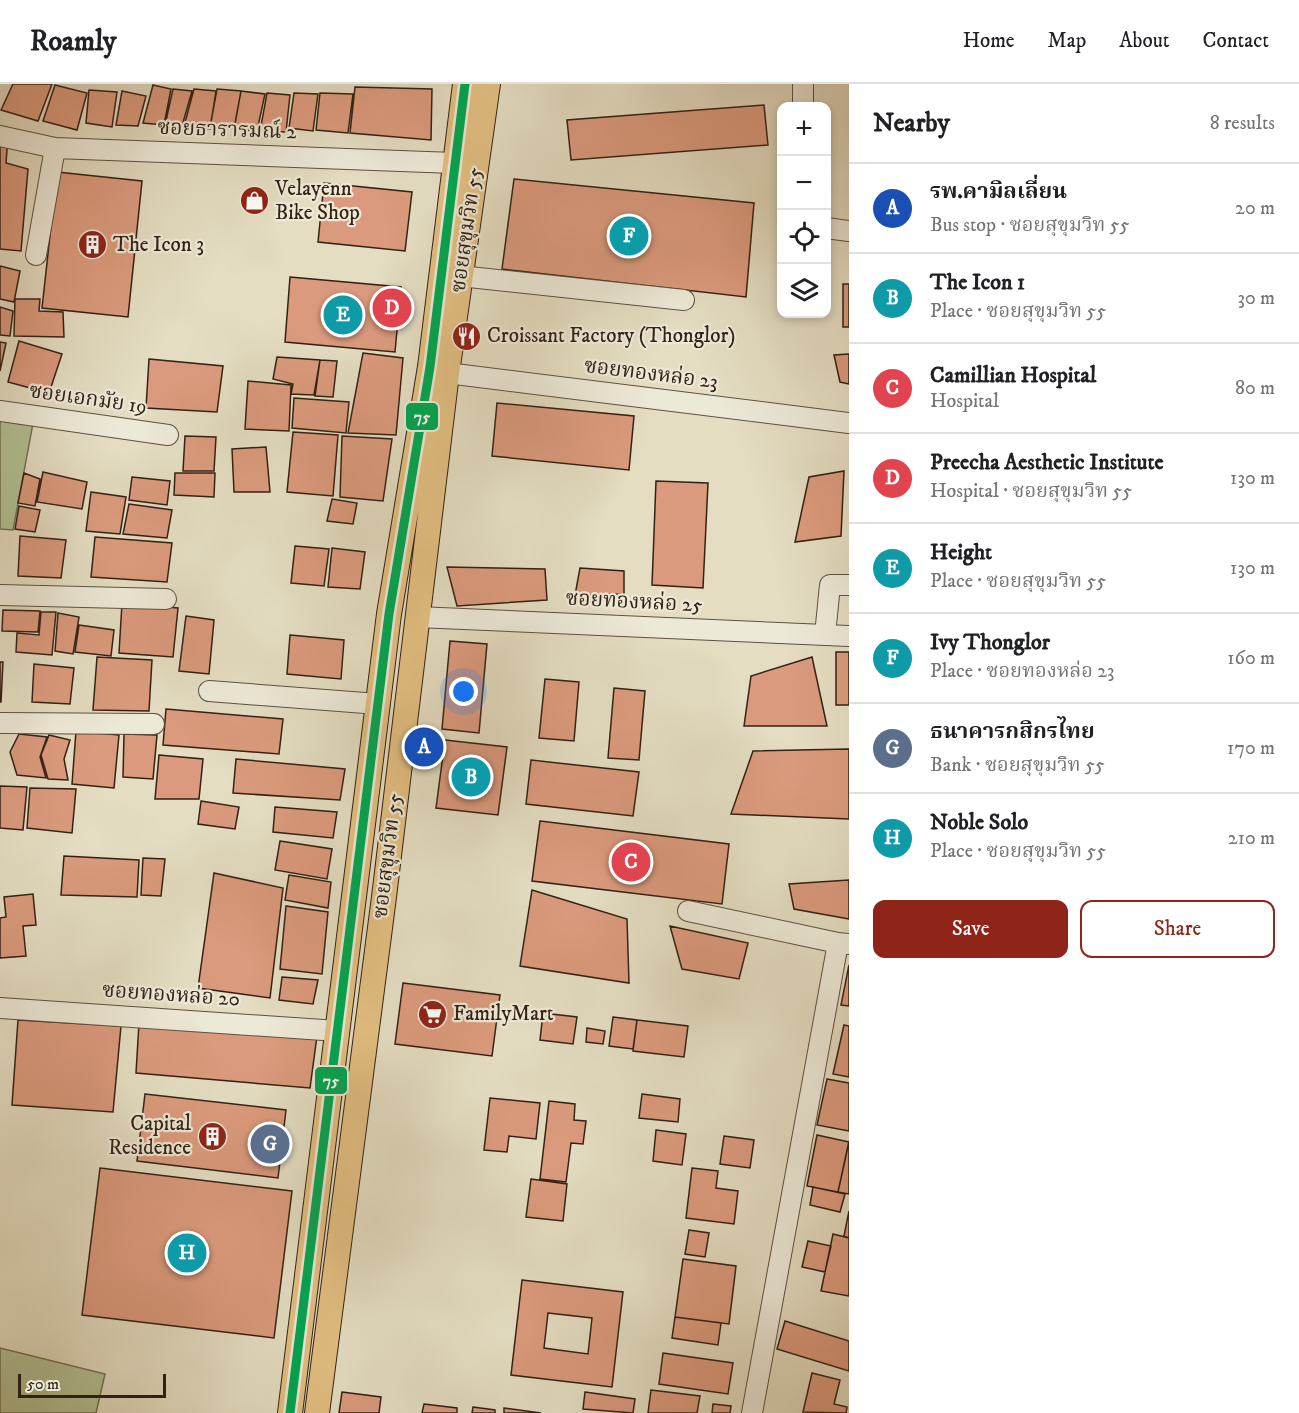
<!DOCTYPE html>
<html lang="en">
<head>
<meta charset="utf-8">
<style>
  :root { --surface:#fff; --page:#f6f6f6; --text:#202124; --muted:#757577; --line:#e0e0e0; --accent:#8f2418 }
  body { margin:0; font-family:"IM FELL DW Pica","Noto Serif Thai",serif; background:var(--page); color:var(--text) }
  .controls { position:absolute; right:18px; top:18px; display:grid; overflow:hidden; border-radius:12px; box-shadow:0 3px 9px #0003 }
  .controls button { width:54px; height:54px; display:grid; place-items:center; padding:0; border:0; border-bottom:2px solid var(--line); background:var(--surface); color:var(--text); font:30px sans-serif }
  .scale { position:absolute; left:18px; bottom:15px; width:148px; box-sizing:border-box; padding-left:6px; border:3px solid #332114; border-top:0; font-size:16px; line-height:21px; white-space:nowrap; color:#332114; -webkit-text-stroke:4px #ede9d7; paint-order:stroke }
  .you { position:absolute; left:464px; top:608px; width:21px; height:21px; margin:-15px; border:4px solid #fff; border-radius:50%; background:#1a73e8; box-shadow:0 0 0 9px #1a73e833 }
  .badge { display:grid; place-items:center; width:39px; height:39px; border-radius:50%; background:var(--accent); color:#fff; font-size:20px; font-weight:700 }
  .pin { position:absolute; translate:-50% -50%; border:3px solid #fff; box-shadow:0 2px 6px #0006 }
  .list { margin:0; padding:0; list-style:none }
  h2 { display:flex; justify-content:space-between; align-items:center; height:78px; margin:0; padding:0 24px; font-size:26px }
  h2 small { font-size:20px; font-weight:400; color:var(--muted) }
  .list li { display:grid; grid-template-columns:39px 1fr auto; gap:18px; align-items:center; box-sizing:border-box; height:90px; padding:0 24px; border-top:2px solid var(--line) }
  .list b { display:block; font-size:22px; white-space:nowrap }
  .list p { margin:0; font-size:20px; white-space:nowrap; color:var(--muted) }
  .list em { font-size:20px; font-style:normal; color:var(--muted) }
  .actions { display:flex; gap:12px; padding:18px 24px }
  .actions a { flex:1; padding:14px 0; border:2px solid var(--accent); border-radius:12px; text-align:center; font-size:21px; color:var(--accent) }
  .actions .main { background:var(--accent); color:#fff }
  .icon { flex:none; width:33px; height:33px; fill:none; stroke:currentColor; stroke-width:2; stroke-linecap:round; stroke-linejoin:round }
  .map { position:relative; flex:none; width:849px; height:1329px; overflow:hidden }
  header { display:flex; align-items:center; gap:36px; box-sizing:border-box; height:84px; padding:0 30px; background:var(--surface); border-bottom:2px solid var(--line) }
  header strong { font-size:28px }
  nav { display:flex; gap:33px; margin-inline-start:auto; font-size:21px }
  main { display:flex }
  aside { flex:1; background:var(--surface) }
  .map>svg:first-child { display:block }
  .green { fill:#b2c194; stroke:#727154; stroke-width:1.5 }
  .building { fill:#db9a7d; stroke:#332114; stroke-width:1.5; fill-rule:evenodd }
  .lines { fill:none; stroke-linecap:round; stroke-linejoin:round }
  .minor-casing { stroke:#5f5040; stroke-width:22 }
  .major-casing { stroke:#332114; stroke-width:26 }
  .minor { stroke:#ede9d7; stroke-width:20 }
  .major { stroke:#e2be81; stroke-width:24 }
  .bus-1-casing { stroke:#ede9d7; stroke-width:14 }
  .bus-1 { stroke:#00a651; stroke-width:9 }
  .labels { text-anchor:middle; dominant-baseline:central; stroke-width:4.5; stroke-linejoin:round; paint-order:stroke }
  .street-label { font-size:21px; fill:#332114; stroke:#ede9d7 }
  .poi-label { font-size:21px; fill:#332114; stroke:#ede9d7; text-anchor:start }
  .line-badge { stroke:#ede9d7; stroke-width:2 }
  .badge-label { font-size:16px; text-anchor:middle; font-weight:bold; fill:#fff }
</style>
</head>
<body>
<header>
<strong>Roamly</strong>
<nav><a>Home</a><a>Map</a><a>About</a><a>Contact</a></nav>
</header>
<main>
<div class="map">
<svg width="849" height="1329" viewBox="0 0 849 1329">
  <rect width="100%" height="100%" fill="#e4ddc2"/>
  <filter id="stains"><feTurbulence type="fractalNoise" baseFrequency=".00333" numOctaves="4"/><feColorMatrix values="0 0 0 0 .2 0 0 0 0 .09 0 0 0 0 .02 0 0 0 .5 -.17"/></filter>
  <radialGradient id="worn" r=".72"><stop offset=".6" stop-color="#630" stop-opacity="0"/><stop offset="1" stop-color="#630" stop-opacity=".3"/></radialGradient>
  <!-- green -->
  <path class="green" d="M0 329 34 334 13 446 0 445Z
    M0 1264 105 1290 96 1329H0Z"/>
  <!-- building -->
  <path class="building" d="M13 0H52L38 37 1 26Z
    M55 1 87 9 77 46 43 37Z
    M153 1 171 5 164 41 143 39Z
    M355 3 432 5 431 56 350 49Z
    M173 5 192 7 182 42 165 41Z
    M194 5 216 7 210 45 184 42Z
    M217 5 241 7 234 45 210 43Z
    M89 6 117 8 112 43 86 39Z
    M122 7 146 12 138 42 116 41Z
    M241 7 265 10 257 47 234 45Z
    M267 9 290 11 286 48 260 47Z
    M294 9 318 10 313 47 289 44Z
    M320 9 353 10 348 49 316 46Z
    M764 21 768 61 571 76 567 36Z
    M0 53 8 54 6 79 28 85 21 167 0 165Z
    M57 88 142 97 128 233 42 224Z
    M514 95 754 119 746 213 502 185Z
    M324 99 412 108 405 167 318 158Z
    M0 182 20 187 14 218 0 215Z
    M290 193 401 203 395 268 285 258Z
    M843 200H849V243H843Z
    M15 215H40L39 227 63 228 64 253 14 252Z
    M0 223 13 227 10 252 0 251Z
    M19 257 62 270 49 309 8 298Z
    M0 258 6 259 0 287Z
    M363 269 403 274 396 351 348 349Z
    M849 270V300L840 298 834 271Z
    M277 273 320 276 314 311 291 310 293 300 273 295Z
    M149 275 223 282 217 328 146 324Z
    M320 276 337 277 333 313 315 312Z
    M248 297 291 301 289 347 245 345Z
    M294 314 349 318 346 349 292 344Z
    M497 319 634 332 629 386 492 372Z
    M293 348 338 351 333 412 287 408Z
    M185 352 216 353 214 387H183Z
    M342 352 392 355 383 417 340 413Z
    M266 363 270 408H234L232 365Z
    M844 387 841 452 795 458 809 393Z
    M43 388 87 398 82 425 37 418Z
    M24 389 40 395 35 422 18 419Z
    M175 389H215L214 413 174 411Z
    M132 393 170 397 167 421 129 416Z
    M656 397 708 399 703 504 652 501Z
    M91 408 126 413 120 450 86 447Z
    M332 415 357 419 353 440 327 437Z
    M129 420 172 426 167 454 123 450Z
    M19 422 40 426 35 448 15 445Z
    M20 452 66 456 61 494 18 492Z
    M95 453 172 459 167 498 91 493Z
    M295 462 329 465 324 502 291 499Z
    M332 464 365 468 360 505 328 503Z
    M447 483 545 485 547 516 457 522Z
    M580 484 624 487V510L575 511Z
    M122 519 178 524 173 573 119 569Z
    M3 526 40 527 38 548 2 547Z
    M41 528H56L52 571 16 568 17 549 39 551Z
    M58 529 79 533 73 570 55 567Z
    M186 532 214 536 209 590 179 587Z
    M79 541 114 546 111 572 75 568Z
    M290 551 344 556 341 595 287 590Z
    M450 557 487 560 479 649 442 645Z
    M836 568H849V621H836Z
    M97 573 152 576 149 627 93 626Z
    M812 573 827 642H744L751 592Z
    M0 578H3L1 618H0Z
    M34 580 74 584 70 620 32 618Z
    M545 595 579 598 574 657 539 654Z
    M614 604 645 607 639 676 608 674Z
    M166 625 283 635 279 670 163 661Z
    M76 647 119 651 114 704 72 700Z
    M19 650 47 653 40 673 46 694 17 691 10 668Z
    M124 650 157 651 153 695 123 693Z
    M49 651 70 656 64 675 68 696 48 695 41 671Z
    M445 656 507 663 498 731 436 724Z
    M849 665V735L731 730 753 667Z
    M159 671 203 675 199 715H155Z
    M236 675 345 685 340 716 233 709Z
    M531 676 639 688 633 732 526 720Z
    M0 702 27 703 23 746 0 744Z
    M30 704 76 705 72 749 27 744Z
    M201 717 239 723 235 745 198 740Z
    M275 723 337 728 333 754 273 748Z
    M540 737 729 760 722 820 532 797Z
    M280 757 332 765 327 795 275 786Z
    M64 772 139 776 137 813 61 811Z
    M143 774 165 775 161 812 141 811Z
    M214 789 283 804 270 914 198 904Z
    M289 791 331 798 328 824 285 816Z
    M849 796V835L794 825 789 800Z
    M532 806 627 835 629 899 520 882Z
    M33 810 36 841 23 842 26 872 0 874V834L6 833 4 813Z
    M286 822 328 828 322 890 280 885Z
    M670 842 748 859 739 895 682 885Z
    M849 881V922L841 921Z
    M282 893 318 896 313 920 279 916Z
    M403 899 500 911 492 972 395 960Z
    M543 929 577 933 573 960 540 956Z
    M613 933 637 936 633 965 609 962Z
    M18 936 121 942 113 1028 12 1021Z
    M637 936 688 942 684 973 633 967Z
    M139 939 317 952 310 1004 136 989Z
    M844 941 849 942V993L833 990Z
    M587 944 605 947 603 960 586 958Z
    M827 995 849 999V1047L817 1041Z
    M145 1010 286 1026 278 1094 137 1077Z
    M642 1010 680 1015 678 1038 639 1034Z
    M490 1014 540 1019 536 1055 509 1052 507 1068 484 1066Z
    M549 1017 575 1020 574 1036 586 1037 583 1060 571 1059 566 1098 540 1095Z
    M656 1046 686 1050 682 1081 653 1077Z
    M817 1051 849 1058 838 1108 807 1102Z
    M724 1052 754 1056 750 1084 720 1080Z
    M849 1057V1110L838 1108Z
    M100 1084 292 1107 274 1254 82 1231Z
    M692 1084 718 1087 716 1104 738 1107 734 1140 686 1134Z
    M531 1095 567 1100 563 1137 526 1133Z
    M813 1103 845 1110 840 1128 810 1121Z
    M849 1127V1154L844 1152Z
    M689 1146 709 1149 705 1173 685 1170Z
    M833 1150 849 1154V1212L821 1207Z
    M808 1157 831 1162 825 1188 802 1183Z
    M683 1175 736 1182 729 1240 675 1233Z
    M522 1196 623 1208 612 1303 511 1291ZM548 1229 592 1234 588 1270 544 1264Z
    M675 1233 721 1239 718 1261 672 1254Z
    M785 1237 849 1257V1287L777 1265Z
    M663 1269 733 1279 728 1310 659 1300Z
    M812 1289 840 1296 834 1320 847 1323 846 1329 803 1328Z
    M651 1306 700 1312 697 1329H648Z
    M342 1308 381 1313 379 1329H339Z
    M585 1308 635 1315 633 1329 583 1325Z
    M424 1320 457 1324V1329H422Z
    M713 1320 731 1322 730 1329H712Z
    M473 1323 495 1326V1329H472Z
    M504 1324 541 1329H504Z"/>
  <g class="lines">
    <defs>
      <path id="minor" d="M803 0V22
        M0 52 55 64 454 79
        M826 144 849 147
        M36 171 55 64
        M460 192 684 216
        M447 289 849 339
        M0 327 168 351
        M0 511 166 515
        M417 533 849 552
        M825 551 830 501H849
        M209 607 378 620
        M0 639 154 640
        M688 827 838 859
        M0 924 338 947
        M752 1329 838 859 849 860"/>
      <path id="major" d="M290 1329 389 530 430 283 465 0
        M317 1329 384 813 447 289 488 0"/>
    </defs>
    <!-- minor casing -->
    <use href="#minor" class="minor-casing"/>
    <!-- major casing -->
    <use href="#major" class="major-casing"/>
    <!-- minor -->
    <use href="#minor" class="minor"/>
    <!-- major -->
    <use href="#major" class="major"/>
    <defs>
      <path id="bus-1" d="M290 1329 389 530 430 283 465 0"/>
    </defs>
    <!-- bus-1 casing -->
    <use href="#bus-1" class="bus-1-casing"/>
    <!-- bus-1 -->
    <use href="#bus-1" class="bus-1"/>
  </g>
  <!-- icons -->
  <defs>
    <symbol id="shop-disc" viewBox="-11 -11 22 22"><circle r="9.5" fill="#8f2418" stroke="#ede9d7"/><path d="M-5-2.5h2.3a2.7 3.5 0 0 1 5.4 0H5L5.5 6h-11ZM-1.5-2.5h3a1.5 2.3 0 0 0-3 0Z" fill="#fff"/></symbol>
    <symbol id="building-disc" viewBox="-11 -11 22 22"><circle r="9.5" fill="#8f2418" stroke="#ede9d7"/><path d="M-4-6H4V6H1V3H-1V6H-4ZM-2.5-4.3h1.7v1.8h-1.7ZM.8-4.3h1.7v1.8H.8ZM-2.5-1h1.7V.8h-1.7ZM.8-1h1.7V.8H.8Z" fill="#fff"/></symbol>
    <symbol id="restaurant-disc" viewBox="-11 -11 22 22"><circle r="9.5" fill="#8f2418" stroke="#ede9d7"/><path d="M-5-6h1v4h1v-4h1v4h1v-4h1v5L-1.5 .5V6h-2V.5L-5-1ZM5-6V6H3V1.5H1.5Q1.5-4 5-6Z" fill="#fff"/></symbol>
    <symbol id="supermarket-disc" viewBox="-11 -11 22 22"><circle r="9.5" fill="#8f2418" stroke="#ede9d7"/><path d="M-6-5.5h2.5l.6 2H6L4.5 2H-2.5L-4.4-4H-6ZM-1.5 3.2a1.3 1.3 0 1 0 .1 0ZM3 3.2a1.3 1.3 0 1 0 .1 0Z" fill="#fff"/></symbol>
  </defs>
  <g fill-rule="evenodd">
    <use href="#shop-disc" x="238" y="100" width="33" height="33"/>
    <use href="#building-disc" x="76" y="144" width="33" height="33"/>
    <use href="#restaurant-disc" x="450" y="236" width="33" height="33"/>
    <use href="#supermarket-disc" x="416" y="914" width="33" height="33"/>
    <use href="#building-disc" x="196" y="1036" width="33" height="33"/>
  </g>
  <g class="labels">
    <!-- street labels -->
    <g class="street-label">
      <text transform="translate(227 46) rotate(2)">ซอยธารารมณ์ 2</text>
      <text transform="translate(467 146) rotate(-82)">ซอยสุขุมวิท 55</text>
      <text transform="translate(651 290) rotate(7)">ซอยทองหล่อ 23</text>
      <text transform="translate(88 315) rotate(8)">ซอยเอกมัย 19</text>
      <text transform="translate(634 518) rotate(3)">ซอยทองหล่อ 25</text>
      <text transform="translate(388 772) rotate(-83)">ซอยสุขุมวิท 55</text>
      <text transform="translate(171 911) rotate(4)">ซอยทองหล่อ 20</text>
    </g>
    <!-- poi labels -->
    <g class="poi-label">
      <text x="275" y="105">Velayenn<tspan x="275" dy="24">Bike Shop</tspan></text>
      <text x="113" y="161">The Icon 3</text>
      <text x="487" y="252">Croissant Factory (Thonglor)</text>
      <text x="453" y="930">FamilyMart</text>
      <text x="191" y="1040" text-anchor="end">Capital<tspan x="191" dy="24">Residence</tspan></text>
    </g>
  </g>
  <g class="line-badge">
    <rect x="405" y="318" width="34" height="29" rx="6" fill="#00a651"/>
    <rect x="314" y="982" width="34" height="29" rx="6" fill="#00a651"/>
  </g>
  <g class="badge-label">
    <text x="422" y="338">75</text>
    <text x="331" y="1002">75</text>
  </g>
  <rect width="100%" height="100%" filter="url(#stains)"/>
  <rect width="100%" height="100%" fill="url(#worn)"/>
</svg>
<div class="controls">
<button>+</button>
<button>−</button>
<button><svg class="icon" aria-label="locate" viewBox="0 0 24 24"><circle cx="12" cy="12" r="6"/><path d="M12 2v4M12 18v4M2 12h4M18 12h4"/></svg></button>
<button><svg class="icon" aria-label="layers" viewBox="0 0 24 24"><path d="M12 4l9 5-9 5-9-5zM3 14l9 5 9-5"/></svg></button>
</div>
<div class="scale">50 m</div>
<div class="you"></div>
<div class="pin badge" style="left:424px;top:663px;background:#1a4fb4">A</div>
<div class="pin badge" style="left:471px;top:693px;background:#0f9aa8">B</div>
<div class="pin badge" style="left:631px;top:778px;background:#e0444e">C</div>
<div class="pin badge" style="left:392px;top:224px;background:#e0444e">D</div>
<div class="pin badge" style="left:343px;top:231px;background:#0f9aa8">E</div>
<div class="pin badge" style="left:629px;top:152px;background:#0f9aa8">F</div>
<div class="pin badge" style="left:270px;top:1060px;background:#5c6f8a">G</div>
<div class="pin badge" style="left:187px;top:1169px;background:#0f9aa8">H</div>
</div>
<aside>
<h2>Nearby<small>8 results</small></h2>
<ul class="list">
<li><span class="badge" style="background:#1a4fb4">A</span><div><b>รพ.คามิลเลี่ยน</b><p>Bus stop · ซอยสุขุมวิท 55</p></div><em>20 m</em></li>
<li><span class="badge" style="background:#0f9aa8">B</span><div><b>The Icon 1</b><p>Place · ซอยสุขุมวิท 55</p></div><em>30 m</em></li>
<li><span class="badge" style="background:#e0444e">C</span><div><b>Camillian Hospital</b><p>Hospital</p></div><em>80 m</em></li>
<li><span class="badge" style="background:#e0444e">D</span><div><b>Preecha Aesthetic Institute</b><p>Hospital · ซอยสุขุมวิท 55</p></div><em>130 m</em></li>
<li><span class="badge" style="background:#0f9aa8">E</span><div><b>Height</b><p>Place · ซอยสุขุมวิท 55</p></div><em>130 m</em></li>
<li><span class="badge" style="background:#0f9aa8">F</span><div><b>Ivy Thonglor</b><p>Place · ซอยทองหล่อ 23</p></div><em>160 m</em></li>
<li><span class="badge" style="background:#5c6f8a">G</span><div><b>ธนาคารกสิกรไทย</b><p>Bank · ซอยสุขุมวิท 55</p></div><em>170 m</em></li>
<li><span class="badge" style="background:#0f9aa8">H</span><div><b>Noble Solo</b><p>Place · ซอยสุขุมวิท 55</p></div><em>210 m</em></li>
</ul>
<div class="actions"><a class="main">Save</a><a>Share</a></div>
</aside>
</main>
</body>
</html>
